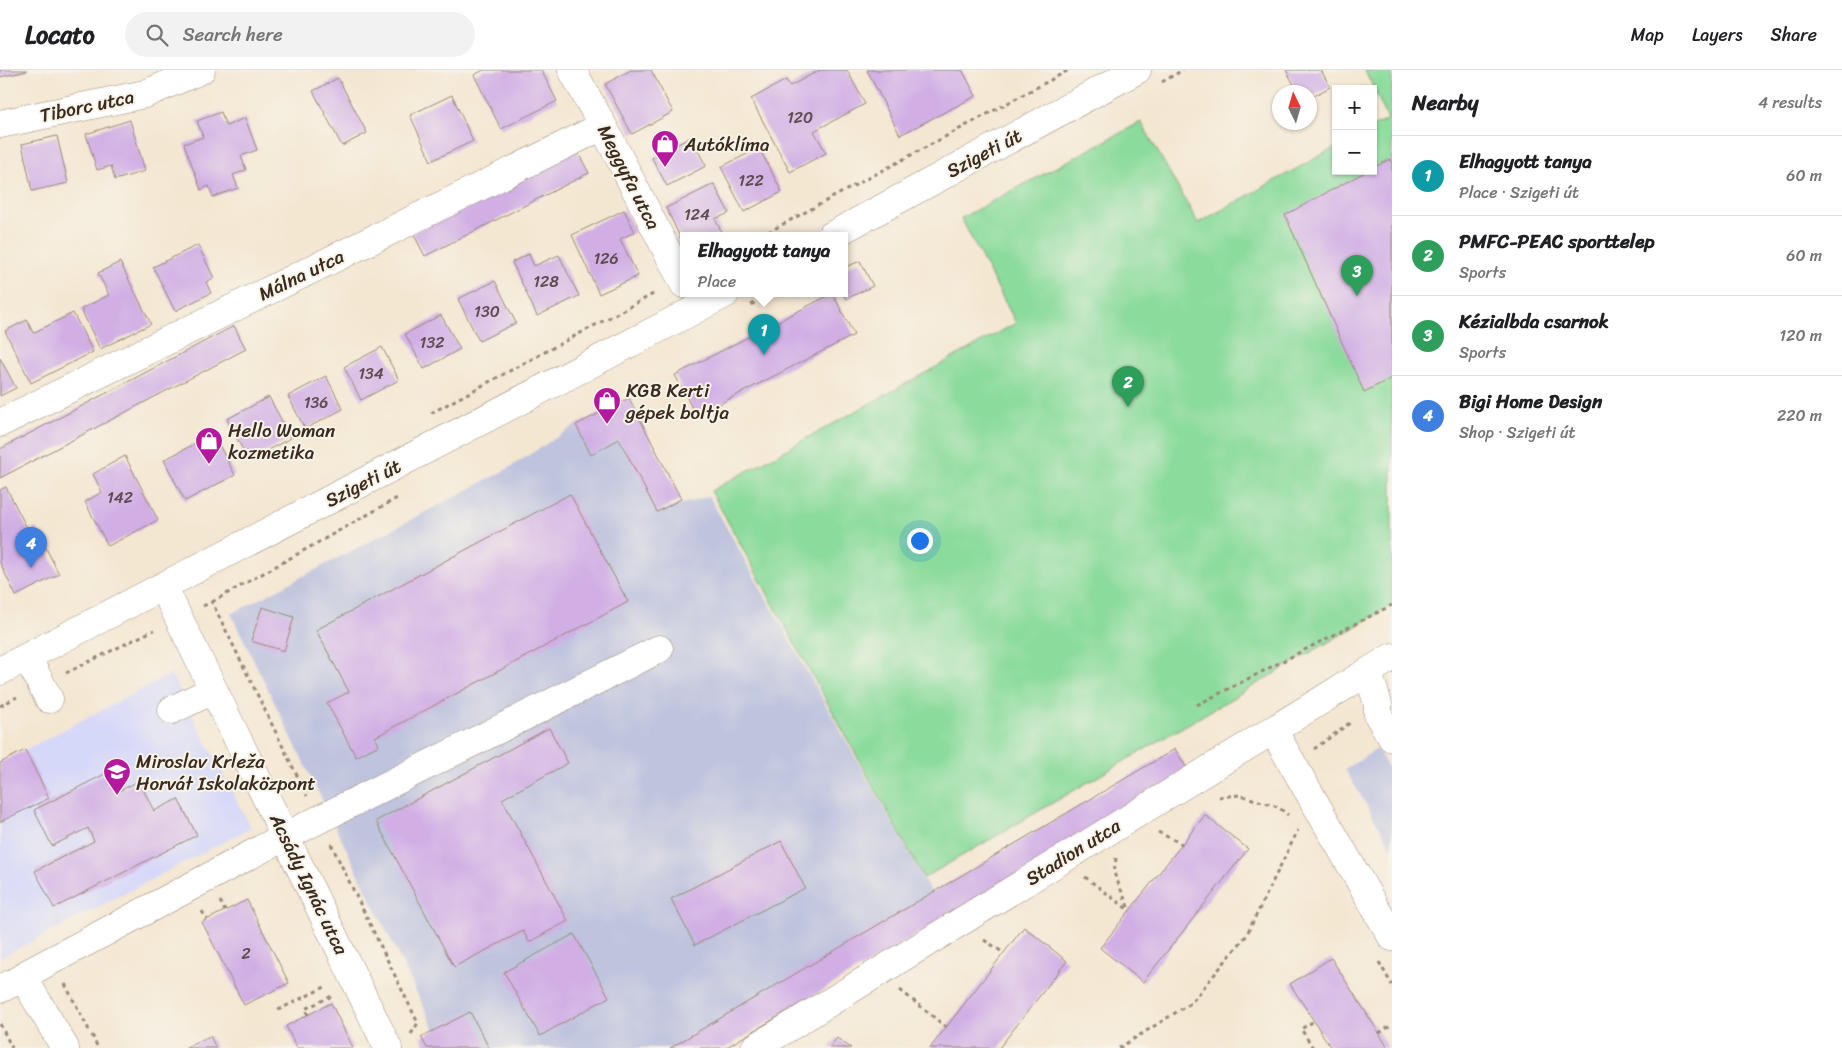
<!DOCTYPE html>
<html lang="en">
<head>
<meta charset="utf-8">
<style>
  :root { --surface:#fff; --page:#f2f2f2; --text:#202124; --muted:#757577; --line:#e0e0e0; --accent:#7c3aed }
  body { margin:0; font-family:Sriracha,sans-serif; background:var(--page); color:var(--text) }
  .controls { position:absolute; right:15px; top:15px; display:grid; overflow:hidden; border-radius:0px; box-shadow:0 1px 4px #0004 }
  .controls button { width:45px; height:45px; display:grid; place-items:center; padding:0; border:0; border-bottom:1px solid var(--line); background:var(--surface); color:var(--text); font:25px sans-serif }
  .compass { position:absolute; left:1272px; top:15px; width:45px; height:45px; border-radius:50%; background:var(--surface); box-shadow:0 1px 4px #0004; rotate:355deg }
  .you { position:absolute; left:919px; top:470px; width:18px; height:18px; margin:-12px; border:4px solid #fff; border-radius:50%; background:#1a73e8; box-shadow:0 0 0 8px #1a73e833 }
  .badge { display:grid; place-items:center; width:32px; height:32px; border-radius:50%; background:var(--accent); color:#fff; font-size:16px; font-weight:700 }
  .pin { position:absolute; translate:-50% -41px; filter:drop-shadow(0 1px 2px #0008) }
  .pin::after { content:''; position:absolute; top:26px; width:18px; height:15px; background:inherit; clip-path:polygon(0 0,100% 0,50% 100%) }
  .popup { position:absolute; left:680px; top:162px; width:168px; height:65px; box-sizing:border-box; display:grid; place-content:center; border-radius:0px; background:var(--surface); filter:drop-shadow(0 1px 4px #0005); font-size:16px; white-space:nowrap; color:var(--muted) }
  .popup b { font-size:19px; color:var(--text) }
  .popup::after { content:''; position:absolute; left:50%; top:100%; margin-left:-10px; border:10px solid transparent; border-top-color:var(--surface) }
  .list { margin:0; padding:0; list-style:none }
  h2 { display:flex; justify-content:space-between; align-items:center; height:65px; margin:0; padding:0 20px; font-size:21px }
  h2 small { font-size:16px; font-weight:400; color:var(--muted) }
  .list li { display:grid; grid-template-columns:32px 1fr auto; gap:15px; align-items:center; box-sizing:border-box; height:80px; padding:0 20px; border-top:1px solid var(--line) }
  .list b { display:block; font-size:19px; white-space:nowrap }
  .list p { margin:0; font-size:16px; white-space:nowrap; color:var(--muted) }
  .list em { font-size:16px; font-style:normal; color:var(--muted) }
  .icon { flex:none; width:28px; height:28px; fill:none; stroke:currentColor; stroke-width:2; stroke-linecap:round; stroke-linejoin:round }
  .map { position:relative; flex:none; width:1392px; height:978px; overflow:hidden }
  header { display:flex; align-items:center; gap:30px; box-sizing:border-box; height:70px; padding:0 25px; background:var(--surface); border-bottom:1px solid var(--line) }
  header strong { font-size:24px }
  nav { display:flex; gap:28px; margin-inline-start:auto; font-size:18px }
  .search { width:350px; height:45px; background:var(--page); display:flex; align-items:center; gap:12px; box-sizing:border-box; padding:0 18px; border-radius:28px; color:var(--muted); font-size:19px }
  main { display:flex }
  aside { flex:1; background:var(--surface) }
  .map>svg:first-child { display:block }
  .built { fill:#d6d8f9 }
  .industrial { fill:#bec3de }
  .green { fill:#8bdb9c; stroke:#63825d }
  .building { fill:#d1afe5 }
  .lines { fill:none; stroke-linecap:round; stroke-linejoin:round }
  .minor-casing { stroke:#988878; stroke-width:29 }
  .path { stroke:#988878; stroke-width:3; stroke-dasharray:4 4; stroke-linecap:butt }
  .minor { stroke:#fff; stroke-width:28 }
  .labels { text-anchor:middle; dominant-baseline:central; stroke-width:4; stroke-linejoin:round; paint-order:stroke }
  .number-label { font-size:16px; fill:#604b50 }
  .street-label { font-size:19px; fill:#3b2a1e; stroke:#f7f3e8 }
  .poi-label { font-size:19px; fill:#3b2a1e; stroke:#f7f3e8; text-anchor:start }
</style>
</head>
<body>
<header>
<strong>Locato</strong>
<div class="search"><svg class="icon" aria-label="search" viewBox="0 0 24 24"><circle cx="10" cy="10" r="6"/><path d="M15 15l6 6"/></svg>Search here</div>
<nav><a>Map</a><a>Layers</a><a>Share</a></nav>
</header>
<main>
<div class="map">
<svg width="1392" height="978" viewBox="0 0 1392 978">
  <rect width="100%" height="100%" fill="#f7f3e8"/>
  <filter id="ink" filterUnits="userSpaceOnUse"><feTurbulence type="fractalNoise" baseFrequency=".02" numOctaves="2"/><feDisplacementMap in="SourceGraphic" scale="10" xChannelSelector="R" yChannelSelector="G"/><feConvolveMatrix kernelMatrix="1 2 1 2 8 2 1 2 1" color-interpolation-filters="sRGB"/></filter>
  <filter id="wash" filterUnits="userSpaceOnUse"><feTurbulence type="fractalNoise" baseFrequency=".0096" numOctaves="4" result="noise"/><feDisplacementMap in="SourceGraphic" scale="20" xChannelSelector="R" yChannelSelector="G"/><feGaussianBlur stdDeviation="1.12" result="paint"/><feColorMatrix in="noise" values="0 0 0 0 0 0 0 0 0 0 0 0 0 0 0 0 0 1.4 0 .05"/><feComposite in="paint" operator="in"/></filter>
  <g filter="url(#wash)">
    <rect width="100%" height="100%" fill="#f4e7d2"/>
    <!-- built -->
    <path class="built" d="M171 604 251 758 0 888V693Z"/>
    <!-- industrial -->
    <path class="industrial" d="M576 355 591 384 619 369 657 442 709 426 932 824 670 978H489L470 942 435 960 231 544 502 402Z
      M1377 679 1392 704V778L1345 699Z"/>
    <!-- green -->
    <path class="green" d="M1365 0H1392V535L924 808 711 421 1016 253 961 148 1141 52 1198 153 1336 77V101H1373V57L1388 49Z"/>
    <g id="blocks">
      <!-- building -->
      <path class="building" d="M0 0H27V1L0 7Z
        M484 0H541L557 31 501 59 474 5Z
        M631 0H651L673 42 632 64 605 14Z
        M820 0H847L865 34 814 61 826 83 790 102 751 29 786 10 790 16Z
        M867 0H962L976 26 900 65Z
        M1286 0H1321L1330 17 1310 28V22H1298Z
        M338 8 367 63 342 76 313 21Z
        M452 25 473 71 431 91 410 45Z
        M221 42 226 56 245 48 257 80 241 86 246 100 233 105 238 118 213 127 209 116 201 120 184 74 203 67 197 51Z
        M130 50 145 101 115 110 111 96 97 100 86 64Z
        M57 66 68 113 32 121 22 74Z
        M691 67 706 96 667 116 652 88Z
        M759 78 782 122 744 142 721 97Z
        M576 79 589 103 425 186 413 163Z
        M1390 89 1392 94V308L1364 322 1285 145 1367 101H1373V98Z
        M714 114 729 143 715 149 721 161 712 166H684V175L666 138Z
        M624 140 635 162 620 169 638 206 599 224 572 165Z
        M198 175 214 208 206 212 211 223 175 241 153 197Z
        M529 184 534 196 559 185 579 226 537 246 512 192Z
        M860 191 873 216 846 229 843 224 844 198Z
        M120 192 151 254 100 279 81 239 109 225 98 203Z
        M495 211 516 253 479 271 458 229Z
        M831 224H833L854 265 696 346 675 305Z
        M73 243 93 282 31 313 5 261 27 250 33 263Z
        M441 245 460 279 424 299 405 264Z
        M234 256 246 279 0 408V379Z
        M382 277 399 310 361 330 344 297Z
        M0 288 16 318 0 326Z
        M326 306 343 339 305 359 288 326Z
        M269 327 291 368 248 390 227 349Z
        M629 328 681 429 657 442 619 369 591 385 576 355Z
        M213 364 235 405 185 431 164 390Z
        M125 386 158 450 108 476 85 432 102 422 93 404Z
        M6 417 29 462 36 458 59 504 16 526 0 493V420Z
        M570 424 628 532 375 667 379 675 356 687 327 633 349 622 316 560Z
        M262 537 294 547 284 581 251 571Z
        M549 658 568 693 502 729 568 851 529 872 523 861 454 897 376 751Z
        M1175 679 1190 703 725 978H670Z
        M25 680 49 728 0 752V693Z
        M109 702 119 721 139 711 154 741 178 729 197 765 54 838 35 801 94 771 88 758 52 776 34 740Z
        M1205 745 1248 779 1143 912 1100 878Z
        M781 771 805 818 695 875 671 829Z
        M247 830 289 913 244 935 202 852Z
        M1024 857 1067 891 999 978H930Z
        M574 864 609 927 540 966 504 902Z
        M1331 888 1379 963 1388 978H1331L1314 951 1290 914Z
        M331 933 353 978H297L286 956Z
        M470 942 489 978H427L421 967Z
        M210 966 216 978H185Z
        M837 968 851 978H829Z"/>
    </g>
  </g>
  <g filter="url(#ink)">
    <use href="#blocks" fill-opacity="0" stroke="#988878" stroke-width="1"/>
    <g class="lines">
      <defs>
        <path id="minor" d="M572 0 603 56 684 214
          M0 54 145 24 201 0
          M831 166 1137 0
          M0 353 603 56
          M163 516 388 978
          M27 587 49 629
          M0 601 725 224
          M1368 602 1378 634V645L1392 668
          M172 640 213 620
          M1273 660 1392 867
          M0 919 25 907
          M65 978 27 914 25 907 28 903 286 766 659 579
          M755 978 1392 587"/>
      </defs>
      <!-- minor casing -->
      <use href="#minor" class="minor-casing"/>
      <!-- path -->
      <path class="path" d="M1162 12 1183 0
        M761 166 1069 0
        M751 235 771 224
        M431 343 657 222
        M212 532 399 427
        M203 536 212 532 307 726
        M66 603 154 560
        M1197 635 1392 535
        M0 636 17 627
        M1314 679 1351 652
        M1219 727 1240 725 1278 737 1288 745
        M1158 762 1182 774
        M331 774 418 953 411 964
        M1116 788 1114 803 1129 839
        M1085 807 1130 841
        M220 831 225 841
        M202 841 207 850
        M984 870 1004 883
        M1379 892 1392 915
        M65 914 89 960
        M900 920 946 957
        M278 940 327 916
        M308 945 305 939 332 926
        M0 954 12 978
        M1379 963 1392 955
        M92 965 98 978
        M1119 978 1191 933 1246 866 1298 760
        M1313 978 1301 959 1314 951"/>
      <!-- minor -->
      <use href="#minor" class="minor"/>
    </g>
  </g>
  <!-- icons -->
  <defs>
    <symbol id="shop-pin" viewBox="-11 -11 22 30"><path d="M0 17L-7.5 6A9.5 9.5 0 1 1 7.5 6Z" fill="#b5179e" stroke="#f7f3e8"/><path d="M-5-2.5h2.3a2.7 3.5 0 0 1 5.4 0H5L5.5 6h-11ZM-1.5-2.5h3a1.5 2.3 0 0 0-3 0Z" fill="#fff"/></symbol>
    <symbol id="school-pin" viewBox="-11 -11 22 30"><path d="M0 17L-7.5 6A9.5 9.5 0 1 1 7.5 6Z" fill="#b5179e" stroke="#f7f3e8"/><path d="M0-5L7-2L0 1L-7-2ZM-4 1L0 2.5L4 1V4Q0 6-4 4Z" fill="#fff"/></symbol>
  </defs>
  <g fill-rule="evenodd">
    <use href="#shop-pin" x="649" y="58" width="32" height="43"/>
    <use href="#shop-pin" x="591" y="315" width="32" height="43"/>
    <use href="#shop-pin" x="193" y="355" width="32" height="43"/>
    <use href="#school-pin" x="101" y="686" width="32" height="43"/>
  </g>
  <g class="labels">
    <!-- number labels -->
    <g class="number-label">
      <text x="800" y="47">120</text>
      <text x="751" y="110">122</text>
      <text x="697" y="144">124</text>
      <text x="606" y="188">126</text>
      <text x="546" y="211">128</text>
      <text x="487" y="241">130</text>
      <text x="432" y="272">132</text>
      <text x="371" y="303">134</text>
      <text x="316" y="332">136</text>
      <text x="120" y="427">142</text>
      <text x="246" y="883">2</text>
    </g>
    <!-- street labels -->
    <g class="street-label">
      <text transform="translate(87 36) rotate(-12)">Tiborc utca</text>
      <text transform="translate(984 83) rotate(-28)">Szigeti út</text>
      <text transform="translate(629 107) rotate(63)">Meggyfa utca</text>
      <text transform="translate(301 205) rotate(-26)">Málna utca</text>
      <text transform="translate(363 413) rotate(-27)">Szigeti út</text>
      <text transform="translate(1073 782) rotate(-32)">Stadion utca</text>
      <text transform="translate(309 814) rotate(64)">Acsády Ignác utca</text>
    </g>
    <!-- poi labels -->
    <g class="poi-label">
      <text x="684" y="74">Autóklíma</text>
      <text x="626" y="320">KGB Kerti<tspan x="626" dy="22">gépek boltja</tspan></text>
      <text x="228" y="360">Hello Woman<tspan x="228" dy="22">kozmetika</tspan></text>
      <text x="136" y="691">Miroslav Krleža<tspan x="136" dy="22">Horvát Iskolaközpont</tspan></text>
    </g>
  </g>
</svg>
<div class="controls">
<button>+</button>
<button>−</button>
</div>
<svg class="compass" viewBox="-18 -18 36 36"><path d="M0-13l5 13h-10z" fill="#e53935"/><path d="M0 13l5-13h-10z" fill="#757577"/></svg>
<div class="you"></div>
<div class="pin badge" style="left:764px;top:285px;background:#0f9aa8">1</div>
<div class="popup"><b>Elhagyott tanya</b>Place</div>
<div class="pin badge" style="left:1128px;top:337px;background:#2e9e5b">2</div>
<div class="pin badge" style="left:1357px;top:226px;background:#2e9e5b">3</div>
<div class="pin badge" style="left:31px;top:498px;background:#3f7fe0">4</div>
</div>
<aside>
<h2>Nearby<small>4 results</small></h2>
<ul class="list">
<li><span class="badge" style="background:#0f9aa8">1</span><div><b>Elhagyott tanya</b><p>Place · Szigeti út</p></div><em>60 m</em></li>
<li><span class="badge" style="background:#2e9e5b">2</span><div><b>PMFC-PEAC sporttelep</b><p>Sports</p></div><em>60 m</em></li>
<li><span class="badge" style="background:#2e9e5b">3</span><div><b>Kézialbda csarnok</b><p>Sports</p></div><em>120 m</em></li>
<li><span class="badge" style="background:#3f7fe0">4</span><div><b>Bigi Home Design</b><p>Shop · Szigeti út</p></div><em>220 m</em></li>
</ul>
</aside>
</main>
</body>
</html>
